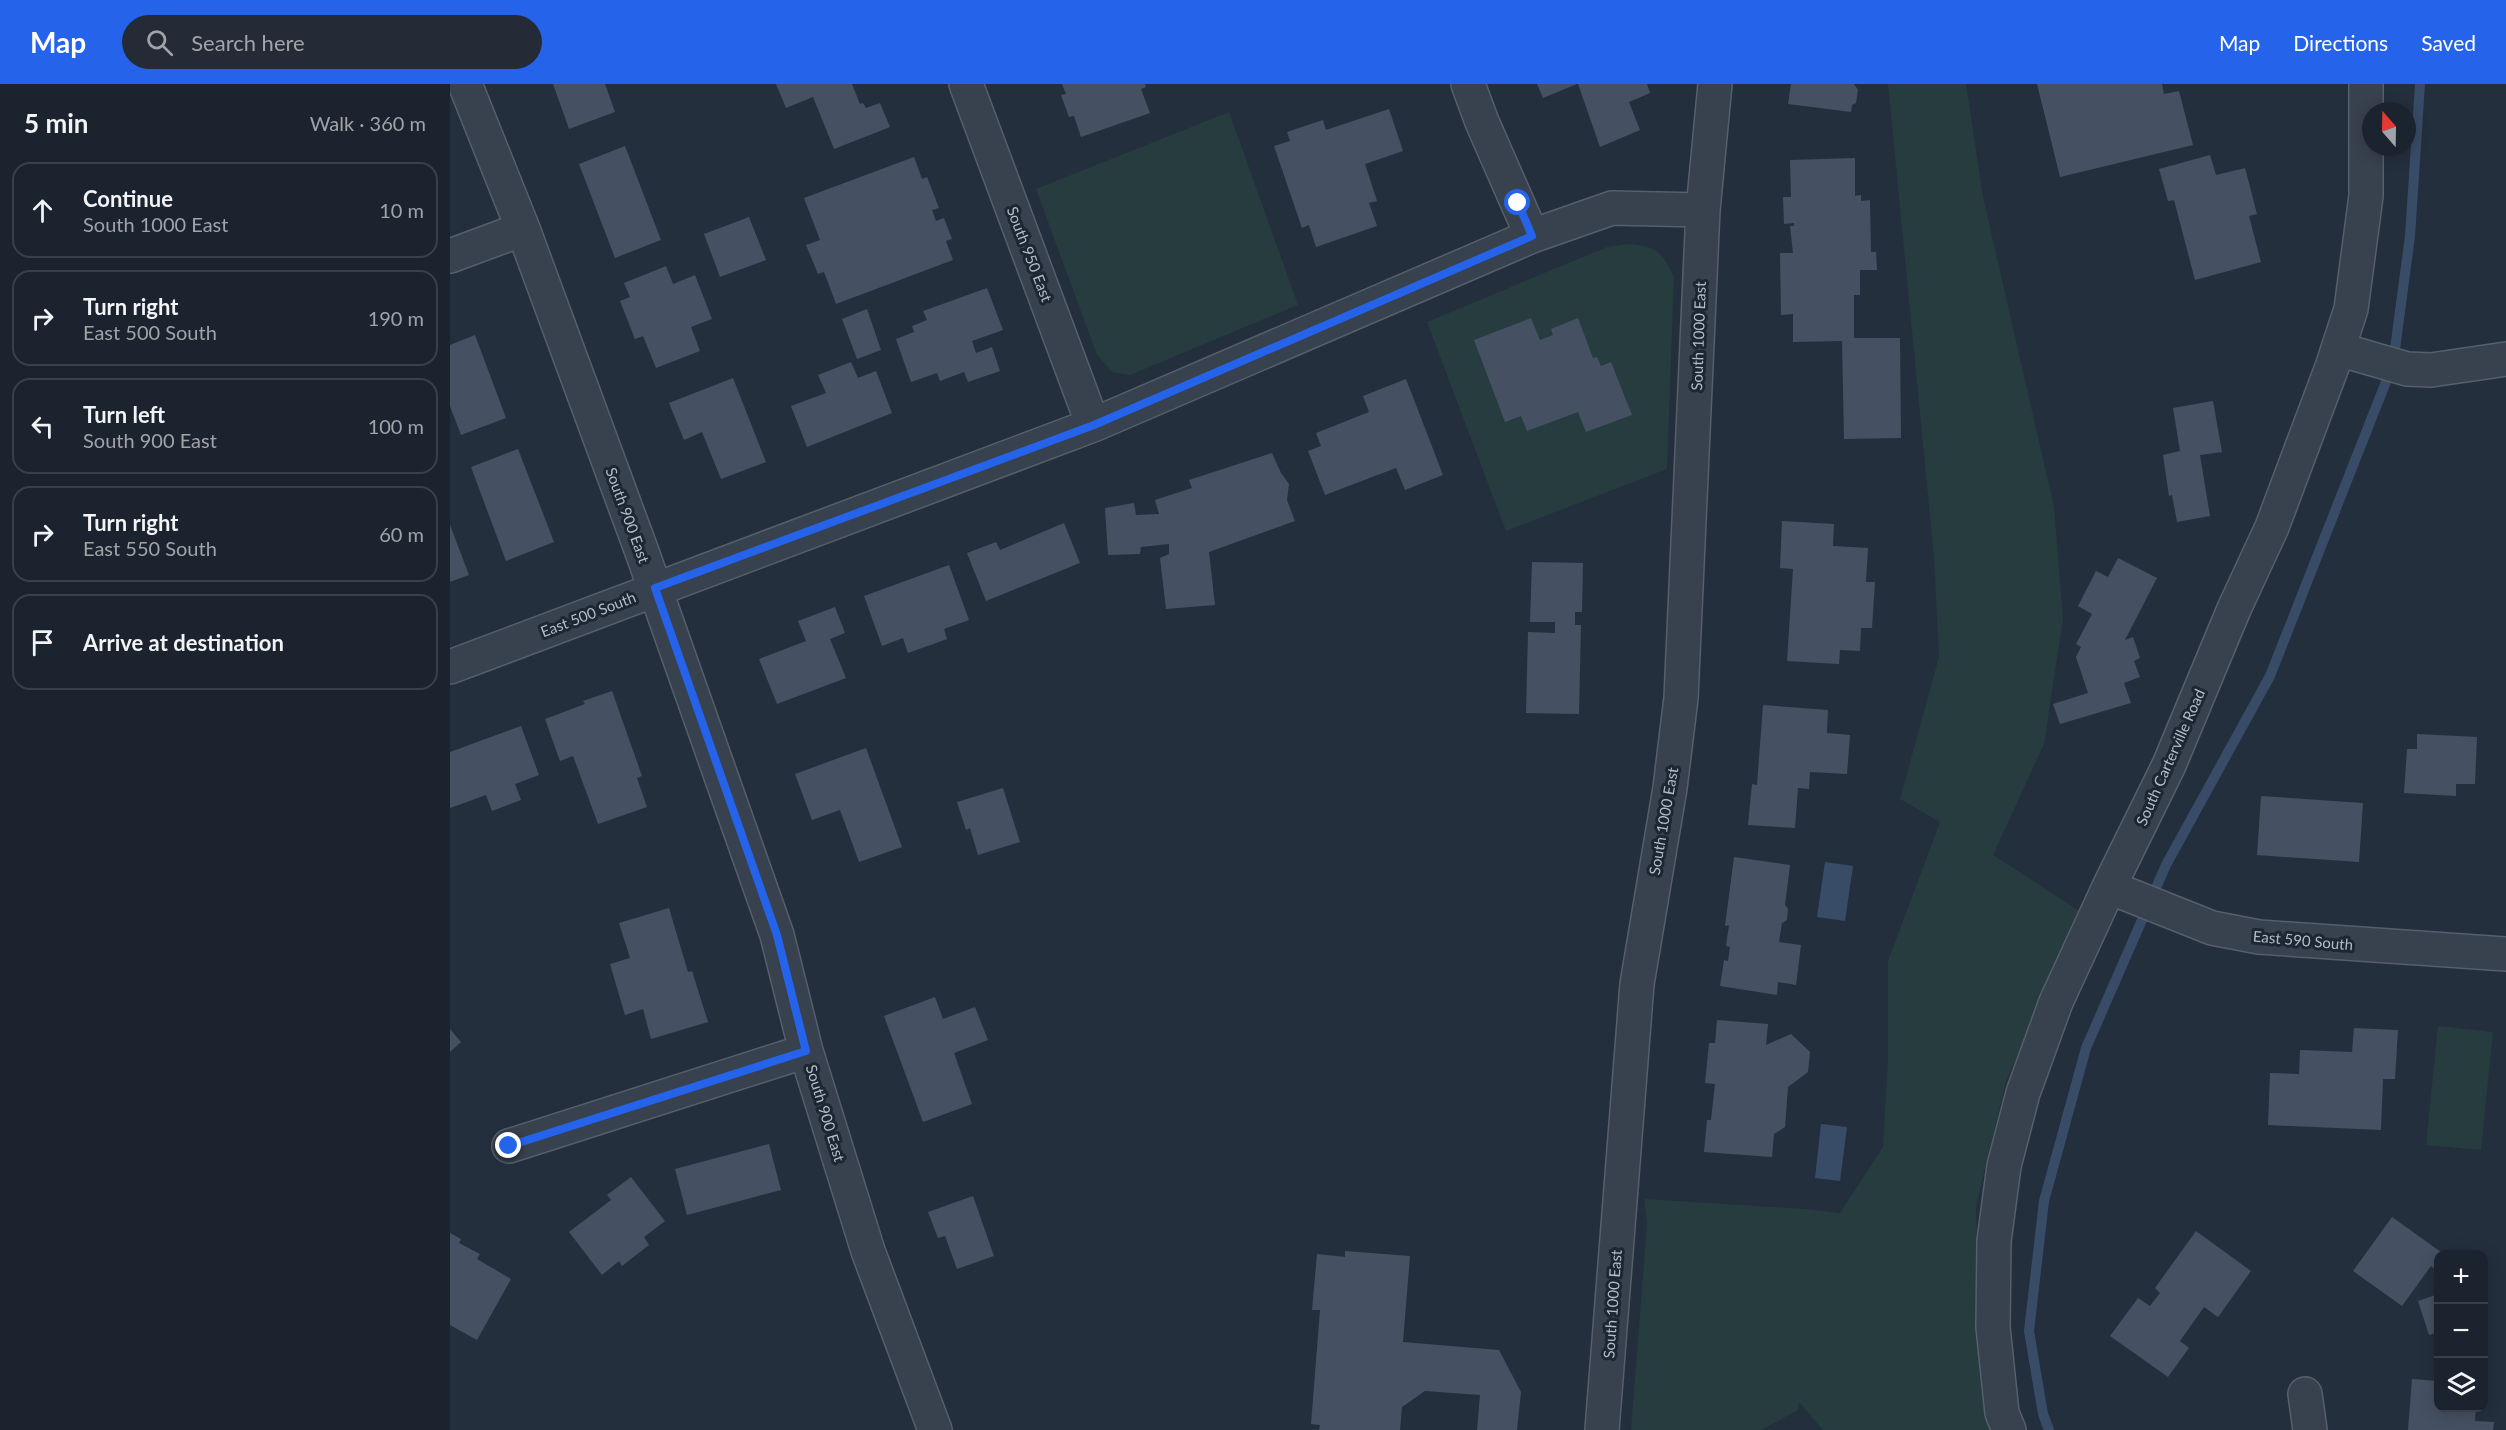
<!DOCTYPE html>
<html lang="en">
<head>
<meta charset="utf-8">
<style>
  :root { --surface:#1b232e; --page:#242b36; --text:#f1f3f6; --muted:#a0a4aa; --line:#39404a; --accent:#2563eb }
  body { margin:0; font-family:Lato,sans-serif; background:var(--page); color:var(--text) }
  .controls { position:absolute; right:18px; bottom:18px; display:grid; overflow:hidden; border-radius:12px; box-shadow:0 3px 15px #0003 }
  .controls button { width:54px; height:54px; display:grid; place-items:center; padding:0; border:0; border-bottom:2px solid var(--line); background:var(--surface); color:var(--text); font:30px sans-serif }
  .compass { position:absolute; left:1912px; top:18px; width:54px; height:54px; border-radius:50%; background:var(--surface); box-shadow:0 3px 15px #0003; rotate:340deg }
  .stop { position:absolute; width:18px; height:18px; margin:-14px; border:4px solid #2563eb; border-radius:50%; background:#fff }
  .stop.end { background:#2563eb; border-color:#fff; box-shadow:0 2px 6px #0008 }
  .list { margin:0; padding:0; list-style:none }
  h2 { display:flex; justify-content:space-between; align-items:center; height:78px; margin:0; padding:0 24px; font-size:26px }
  h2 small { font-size:20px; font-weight:400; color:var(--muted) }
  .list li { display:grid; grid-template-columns:39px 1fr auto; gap:18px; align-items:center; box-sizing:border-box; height:96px; margin:0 12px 12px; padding:0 12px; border:2px solid var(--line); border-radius:18px }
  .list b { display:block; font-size:22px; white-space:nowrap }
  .list p { margin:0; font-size:20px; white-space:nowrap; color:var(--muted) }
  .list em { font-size:20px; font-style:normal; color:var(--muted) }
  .icon { flex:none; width:33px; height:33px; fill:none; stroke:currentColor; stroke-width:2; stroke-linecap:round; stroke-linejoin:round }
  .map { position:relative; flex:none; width:2056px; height:1346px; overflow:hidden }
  header { display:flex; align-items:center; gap:36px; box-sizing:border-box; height:84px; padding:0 30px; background:var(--accent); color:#fff }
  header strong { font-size:28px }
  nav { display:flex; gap:33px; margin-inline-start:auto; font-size:21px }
  .search { width:420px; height:54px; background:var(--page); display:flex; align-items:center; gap:15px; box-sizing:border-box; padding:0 21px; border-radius:33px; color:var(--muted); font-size:22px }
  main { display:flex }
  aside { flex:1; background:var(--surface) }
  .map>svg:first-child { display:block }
  .green { fill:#263c3f }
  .water { fill:#394c67 }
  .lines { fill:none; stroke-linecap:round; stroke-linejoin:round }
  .stream { stroke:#394c67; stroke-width:10 }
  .building { fill:#455162 }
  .minor-casing { stroke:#565f6c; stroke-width:36 }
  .minor { stroke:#38414e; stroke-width:33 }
  .route { stroke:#2563eb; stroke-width:8 }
  .labels { text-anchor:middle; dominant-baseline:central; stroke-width:6; stroke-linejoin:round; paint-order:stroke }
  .street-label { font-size:15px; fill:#b4bcc9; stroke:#1d2633 }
</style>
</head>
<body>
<header>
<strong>Map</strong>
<div class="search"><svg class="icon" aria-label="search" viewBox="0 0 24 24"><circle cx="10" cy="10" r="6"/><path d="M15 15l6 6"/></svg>Search here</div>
<nav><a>Map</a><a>Directions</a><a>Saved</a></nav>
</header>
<main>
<aside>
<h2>5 min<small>Walk · 360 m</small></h2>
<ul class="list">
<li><svg class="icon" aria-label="ahead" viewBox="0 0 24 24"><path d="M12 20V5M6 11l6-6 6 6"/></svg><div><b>Continue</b><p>South 1000 East</p></div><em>10 m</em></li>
<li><svg class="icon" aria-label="right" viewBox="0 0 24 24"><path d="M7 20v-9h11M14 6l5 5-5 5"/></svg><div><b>Turn right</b><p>East 500 South</p></div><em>190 m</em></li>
<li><svg class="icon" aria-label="left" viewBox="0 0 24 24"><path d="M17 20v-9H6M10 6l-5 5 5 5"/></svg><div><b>Turn left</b><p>South 900 East</p></div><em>100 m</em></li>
<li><svg class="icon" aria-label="right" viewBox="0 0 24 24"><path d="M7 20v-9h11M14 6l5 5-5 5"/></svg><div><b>Turn right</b><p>East 550 South</p></div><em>60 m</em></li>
<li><svg class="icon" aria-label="arrive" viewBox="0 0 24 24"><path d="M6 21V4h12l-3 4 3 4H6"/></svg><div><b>Arrive at destination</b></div></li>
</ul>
</aside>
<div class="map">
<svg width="2056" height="1346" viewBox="0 0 2056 1346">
  <rect width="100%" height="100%" fill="#242f3e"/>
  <!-- green -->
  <path class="green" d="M1438 0H1516L1533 113 1604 423 1613 535 1594 660 1543 771 1631 828 1556 997 1526 1122 1531 1281 1541 1346H1373L1349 1318 1348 1326 1311 1346H1181L1197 1140 1194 1115 1355 1125 1390 1129 1433 1063 1438 975V877L1490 738 1450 715 1489 573 1484 473Z
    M779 28 848 221 680 291 662 288 647 271 586 105Z
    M1178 160C1207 162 1211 167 1224 193L1217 385 1056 447 977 238 1157 163Z
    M1988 942 2043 948 2031 1066 1976 1061Z"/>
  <!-- water -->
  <path class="water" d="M1375 778 1403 782 1395 837 1367 833Z
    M1371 1040 1397 1043 1390 1097 1365 1094Z"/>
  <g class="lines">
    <!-- stream -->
    <path class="stream" d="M1599 1346 1593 1330 1579 1247 1594 1117 1636 964 1716 781 1820 592 1943 280 1960 152 1970 0"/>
  </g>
  <!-- building -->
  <path class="building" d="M103 0H155L165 28 119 45Z
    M326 0H402L410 20 413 19 416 24 430 19 440 43 384 65 363 13 336 24Z
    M612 0H695L696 3 691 5 700 29 631 53 624 32 619 33 611 11 616 10Z
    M1087 0H1127L1093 14Z
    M1128 0H1197L1200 9 1179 18 1190 46 1150 63Z
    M1341 0H1404L1408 6 1406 19 1402 21 1401 28 1338 20Z
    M1587 0H1712L1714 10 1729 7 1743 61 1610 93Z
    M939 25 953 67 915 80 927 117 919 119 927 142 866 163 859 141 852 144 824 62 840 57 837 48 873 36 876 46Z
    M175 62 211 156 165 174 129 80Z
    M1760 71 1766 91 1795 84 1807 130 1799 132 1811 178 1745 196 1724 116 1718 117 1709 85Z
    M464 73 472 95 477 93 489 124 482 126 486 137 494 134 502 155 496 157 503 176 386 220 374 188 368 190 356 161 370 156 354 114Z
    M1405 74V112L1411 111V117L1420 116 1421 168H1426L1427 186H1410V211H1404V254H1450L1451 354 1394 355 1392 257 1343 258V230L1331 231 1330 169H1343L1340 142H1344V139L1334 140 1333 113H1341L1340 76Z
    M299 133 316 176 270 193 254 150Z
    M216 182 223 200 245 191 262 235 241 243 250 267 206 284 193 252 185 255 170 217 180 213 174 199Z
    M537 204 553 246 522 257 526 269 542 263 550 287 518 298 514 288 490 297 487 289 461 298 446 255 464 248 462 242 477 236 473 227Z
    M417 225 431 266 407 275 392 235Z
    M1081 234 1090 256 1103 251 1101 245 1128 234 1143 274 1147 273 1151 282 1161 278 1182 331 1136 348 1128 328 1077 347 1071 332 1055 338 1024 256Z
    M25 251 56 334 11 351 0 322V261Z
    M401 278 408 294 426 287 442 329 357 363 341 322 376 309 368 291Z
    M283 294 316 378 271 395 252 348 234 356 219 319Z
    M956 295 993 391 955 406 946 384 875 411 858 367 871 362 866 349 919 328 913 312Z
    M1763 317 1772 368 1750 371 1760 432 1727 438 1722 411 1719 412 1713 371 1730 367 1723 324Z
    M68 365 104 458 56 477 21 383Z
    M822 369 831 389 839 400 837 416 845 437 759 468 765 521 716 525 710 474 719 470V460L691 463 690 470 658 471 655 424 684 419 686 431 709 430 705 416 742 404 739 396Z
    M1332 437 1384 440 1383 462 1418 464 1416 498H1425L1422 544H1411L1410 567 1390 566 1389 580 1337 577 1343 485 1330 484Z
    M614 439 630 479 536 517 517 469 546 458 550 466Z
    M0 441 19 491 0 498Z
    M1668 474 1707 494 1675 556 1683 553 1690 574 1684 577 1690 593 1674 599 1681 619 1610 640 1603 620 1638 609 1626 573 1631 563 1626 560 1642 530 1628 522 1646 487 1658 493Z
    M1082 478 1133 479 1132 528H1125V541H1131L1129 630 1076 629 1078 548 1105 549V538H1080Z
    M499 481 519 536 494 545 497 555 458 569 453 554 432 562 414 512Z
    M385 523 395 549 380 555 396 594 327 620 309 575 356 557 348 537Z
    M162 607 192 692 187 694 197 723 148 740 123 672 110 677 95 635 135 620 133 617Z
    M1313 621 1378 626 1377 649 1400 651 1397 690 1360 688 1359 705 1348 704 1345 744 1298 741 1302 700 1307 701Z
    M71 642 89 691 65 700 71 716 42 727 36 711 0 724V668Z
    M1967 650 2027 653 2025 700H2006V712L1954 709 1957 665H1967Z
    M416 664 452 763 409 778 390 726 362 736 345 690Z
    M553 704 570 758 528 771 520 744 516 746 507 718Z
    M1811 712 1913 719 1909 778 1807 771Z
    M1284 773 1340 781 1335 821 1338 825 1337 836 1332 839 1329 858 1351 861 1346 901 1328 898 1327 911 1270 902 1274 876 1278 877 1280 863 1276 862 1279 841 1275 842Z
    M219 824 238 888 242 887 258 938 201 955 193 925 175 931 160 880 180 874 169 839Z
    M485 913 493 935 525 923 538 956 504 969 522 1020 473 1038 434 932Z
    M1267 936 1318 940 1316 961 1341 950 1360 968 1358 988 1338 1003 1335 1043 1324 1050 1322 1073 1254 1068 1257 1036H1261L1265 1000 1255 999 1259 959H1265Z
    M1904 944 1948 946 1945 995H1933L1931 1046 1818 1041 1820 989 1849 990 1850 966 1902 968Z
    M0 945 11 958 0 968Z
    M319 1060 331 1106 237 1131 225 1085Z
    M181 1093 215 1137 194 1153 199 1161 172 1182 169 1177 152 1191 119 1148 161 1116 157 1111Z
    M523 1112 544 1172 507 1185 495 1152 488 1154 478 1128Z
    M1942 1133 1991 1168 1986 1174 1988 1176V1188L1981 1182 1952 1222 1903 1187Z
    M1746 1147 1801 1187 1768 1233 1754 1223 1730 1257 1739 1264 1718 1293 1660 1252 1688 1214 1700 1222 1710 1209 1705 1204Z
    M0 1149 11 1155 9 1159 30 1170 27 1175 61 1195 27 1256 0 1241Z
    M895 1167 960 1172 953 1258 1049 1266 1071 1308 1067 1346H1027L1030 1311 975 1307 952 1323 950 1346H869L870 1341 861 1340 870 1226H862L867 1170 895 1173Z
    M1988 1210V1248L1979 1251 1968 1217Z
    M1962 1295 1988 1297V1324H2026L2025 1337 2044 1338 2043 1346H1958Z"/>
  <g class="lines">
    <defs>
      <path id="minor" d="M15 0 73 145 192 468 327 851 356 967 418 1167 485 1346
        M516 0 643 341
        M1018 0 1032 38 1082 152
        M0 172 73 145
        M1888 265 1957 285 1981 286 2056 275
        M0 583 643 341 1082 152 1162 124 1253 126
        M1659 803 1762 844 1809 853 2056 870
        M59 1062 356 967
        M1855 1310 1860 1346
        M1152 1346 1187 900 1220 704 1231 614 1253 126 1265 0
        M1559 1346 1552 1329 1543 1243 1544 1157 1554 1082 1573 1009 1606 918 1659 803 1719 681 1784 525 1822 443 1882 283 1901 225 1916 112V0"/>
    </defs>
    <!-- minor casing -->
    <use href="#minor" class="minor-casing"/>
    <!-- minor -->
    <use href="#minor" class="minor"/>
  </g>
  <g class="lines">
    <!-- route -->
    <path class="route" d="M59 1062 356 967 327 851 205 504 644 341 1082 152 1068 119"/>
  </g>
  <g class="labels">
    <!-- street labels -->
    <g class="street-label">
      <text transform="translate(580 170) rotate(69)">South 950 East</text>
      <text transform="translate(1248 252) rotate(-88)">South 1000 East</text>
      <text transform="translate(178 431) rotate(70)">South 900 East</text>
      <text transform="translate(138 530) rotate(-21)">East 500 South</text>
      <text transform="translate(1720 673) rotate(-66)">South Carterville Road</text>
      <text transform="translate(1213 737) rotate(-80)">South 1000 East</text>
      <text transform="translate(1853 856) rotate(5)">East 590 South</text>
      <text transform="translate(376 1029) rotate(73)">South 900 East</text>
      <text transform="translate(1162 1220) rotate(-86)">South 1000 East</text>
    </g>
  </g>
</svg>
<div class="controls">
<button>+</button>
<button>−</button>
<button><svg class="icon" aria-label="layers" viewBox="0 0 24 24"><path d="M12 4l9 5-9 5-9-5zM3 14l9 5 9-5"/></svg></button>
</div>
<svg class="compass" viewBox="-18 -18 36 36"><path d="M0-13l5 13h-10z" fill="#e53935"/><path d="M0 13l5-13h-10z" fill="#a0a4aa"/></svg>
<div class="stop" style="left:1068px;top:119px"></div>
<div class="stop end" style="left:59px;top:1062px"></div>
</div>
</main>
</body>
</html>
